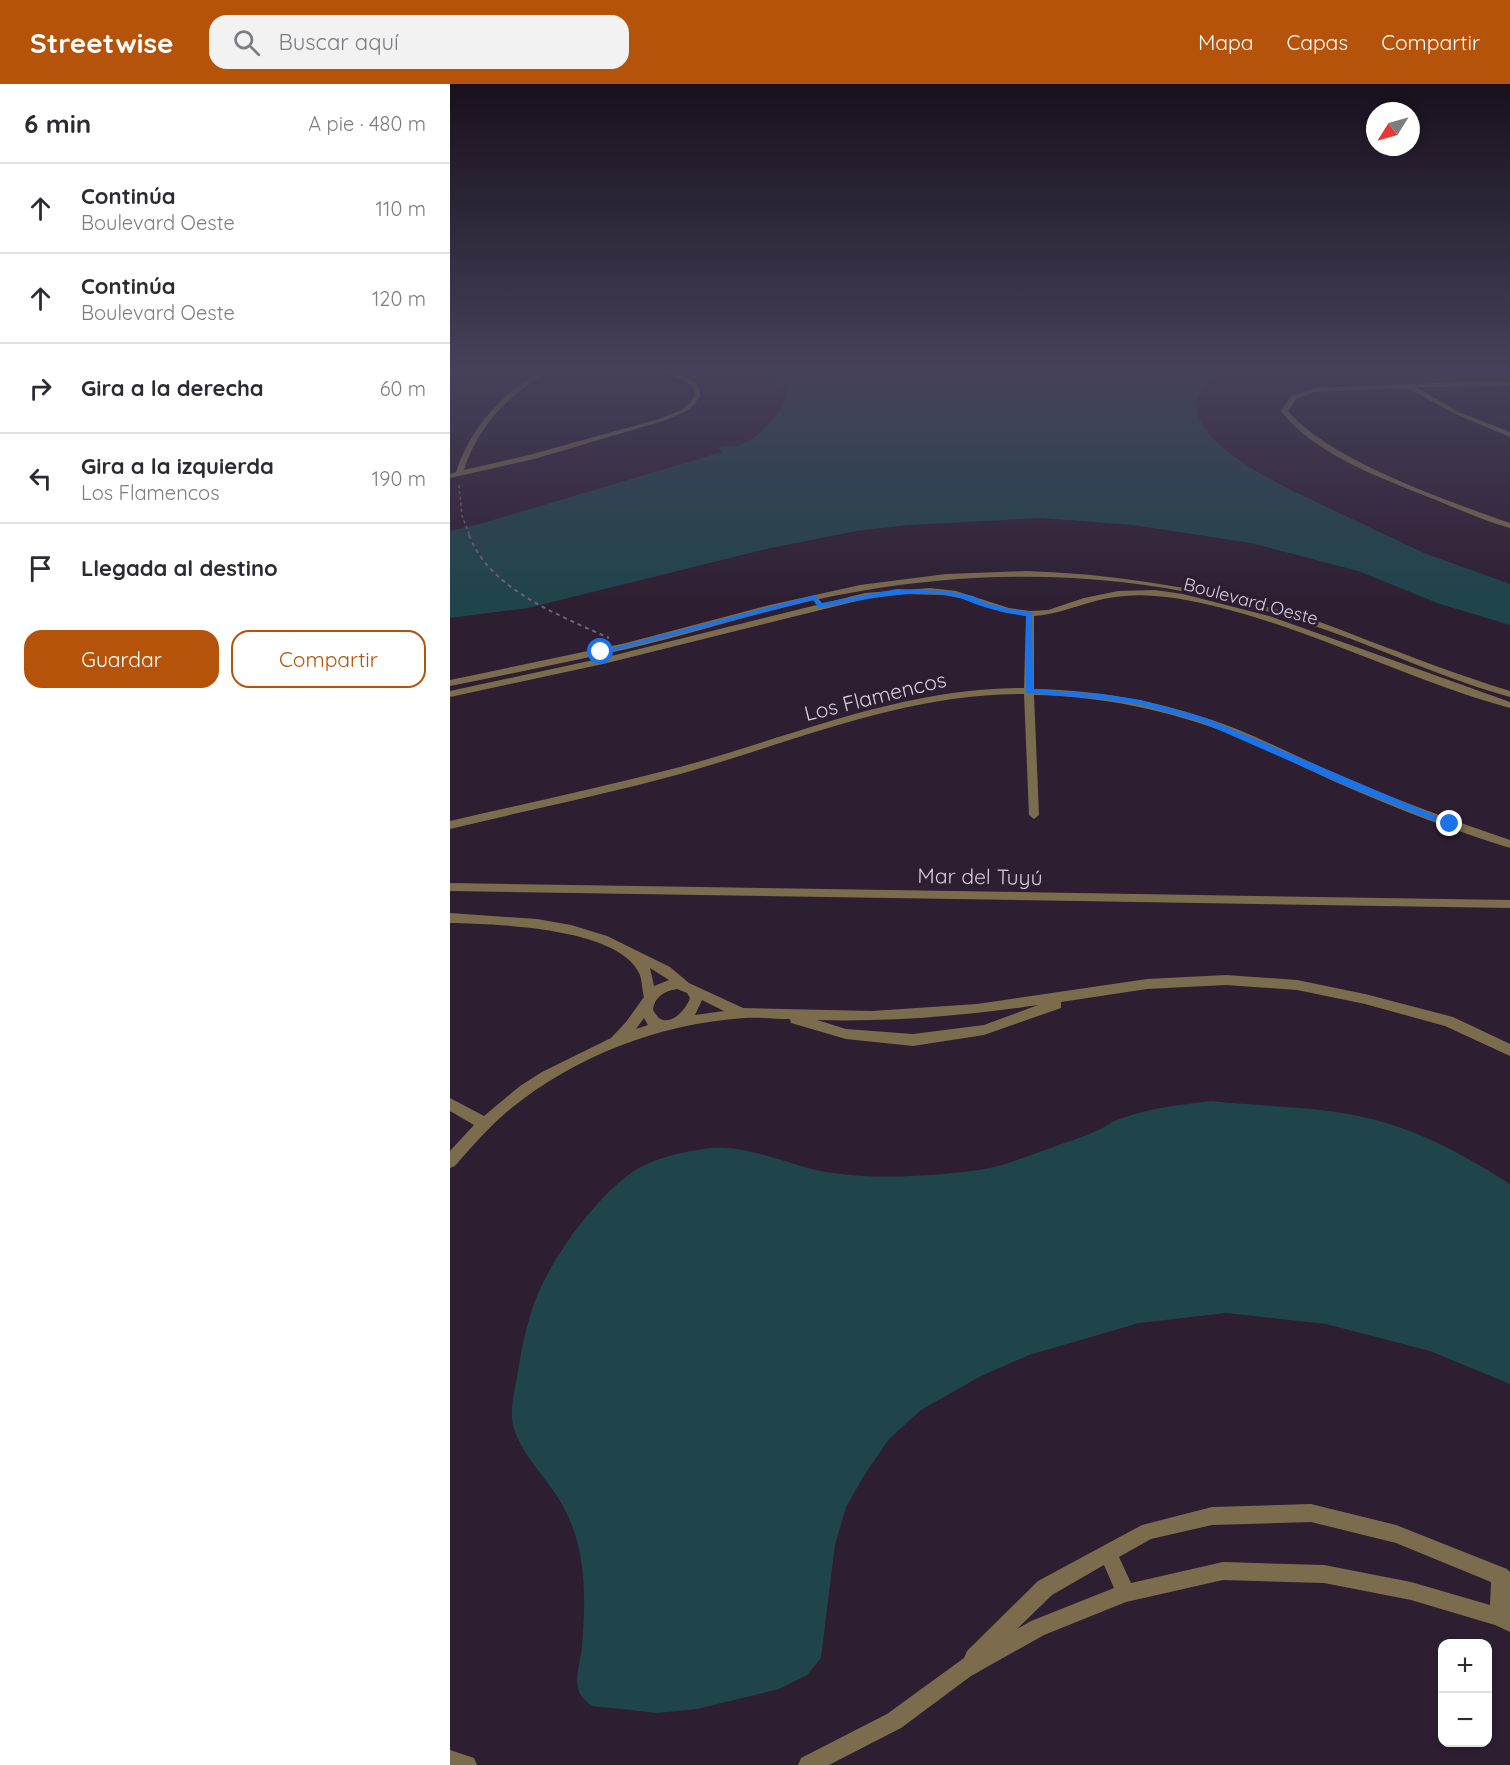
<!DOCTYPE html>
<html lang="es">
<head>
<meta charset="utf-8">
<style>
  :root { --surface:#fff; --page:#f2f2f3; --text:#2b2b33; --muted:#7c7c81; --line:#e1e1e2; --accent:#b45309 }
  body { margin:0; font-family:Quicksand,sans-serif; background:var(--page); color:var(--text) }
  .controls { position:absolute; right:18px; bottom:18px; display:grid; overflow:hidden; border-radius:12px; box-shadow:0 3px 9px #0003 }
  .controls button { width:54px; height:54px; display:grid; place-items:center; padding:0; border:0; border-bottom:2px solid var(--line); background:var(--surface); color:var(--text); font:30px sans-serif }
  .compass { position:absolute; left:916px; top:18px; width:54px; height:54px; border-radius:50%; background:var(--surface); box-shadow:0 3px 9px #0003; rotate:233deg }
  .stop { position:absolute; width:18px; height:18px; margin:-14px; border:4px solid #1a73e8; border-radius:50%; background:#fff }
  .stop.end { background:#1a73e8; border-color:#fff; box-shadow:0 2px 6px #0008 }
  .list { margin:0; padding:0; list-style:none }
  h2 { display:flex; justify-content:space-between; align-items:center; height:78px; margin:0; padding:0 24px; font-size:26px }
  h2 small { font-size:20px; font-weight:400; color:var(--muted) }
  .list li { display:grid; grid-template-columns:39px 1fr auto; gap:18px; align-items:center; box-sizing:border-box; height:90px; padding:0 24px; border-top:2px solid var(--line) }
  .list b { display:block; font-size:22px; white-space:nowrap }
  .list p { margin:0; font-size:20px; white-space:nowrap; color:var(--muted) }
  .list em { font-size:20px; font-style:normal; color:var(--muted) }
  .actions { display:flex; gap:12px; padding:18px 24px }
  .actions a { flex:1; padding:14px 0; border:2px solid var(--accent); border-radius:18px; text-align:center; font-size:21px; color:var(--accent) }
  .actions .main { background:var(--accent); color:#fff }
  .icon { flex:none; width:33px; height:33px; fill:none; stroke:currentColor; stroke-width:2; stroke-linecap:round; stroke-linejoin:round }
  .map { position:relative; flex:none; width:1060px; height:1681px; overflow:hidden }
  header { display:flex; align-items:center; gap:36px; box-sizing:border-box; height:84px; padding:0 30px; background:var(--accent); color:#fff }
  header strong { font-size:28px }
  nav { display:flex; gap:33px; margin-inline-start:auto; font-size:21px }
  .search { width:420px; height:54px; background:var(--page); display:flex; align-items:center; gap:15px; box-sizing:border-box; padding:0 21px; border-radius:18px; color:var(--muted); font-size:22px }
  main { display:flex }
  aside { flex:1; background:var(--surface) }
  .map>svg:first-child { display:block }
  .water { fill:#1f444a }
  .lines { fill:none; stroke-linecap:round; stroke-linejoin:round }
  .path-far1 { stroke:#706274; stroke-width:1.5; stroke-dasharray:3 3; stroke-linecap:butt }
  .path { stroke:#706274; stroke-width:2; stroke-dasharray:4 4; stroke-linecap:butt }
  .minor { fill:#7b6c4d; fill-rule:evenodd }
  .tertiary { fill:#7b6c4d; fill-rule:evenodd }
  .route { fill:#1a73e8 }
  .labels { text-anchor:middle; dominant-baseline:central; stroke-width:6; stroke-linejoin:round; paint-order:stroke }
  .far-street-label { font-size:18px; fill:#d8cedc; stroke:#2e1e32 }
  .street-label { font-size:21px; fill:#d8cedc; stroke:#2e1e32 }
</style>
</head>
<body>
<header>
<strong>Streetwise</strong>
<div class="search"><svg class="icon" aria-label="search" viewBox="0 0 24 24"><circle cx="10" cy="10" r="6"/><path d="M15 15l6 6"/></svg>Buscar aquí</div>
<nav><a>Mapa</a><a>Capas</a><a>Compartir</a></nav>
</header>
<main>
<aside>
<h2>6 min<small>A pie · 480 m</small></h2>
<ul class="list">
<li><svg class="icon" aria-label="ahead" viewBox="0 0 24 24"><path d="M12 20V5M6 11l6-6 6 6"/></svg><div><b>Continúa</b><p>Boulevard Oeste</p></div><em>110 m</em></li>
<li><svg class="icon" aria-label="ahead" viewBox="0 0 24 24"><path d="M12 20V5M6 11l6-6 6 6"/></svg><div><b>Continúa</b><p>Boulevard Oeste</p></div><em>120 m</em></li>
<li><svg class="icon" aria-label="right" viewBox="0 0 24 24"><path d="M7 20v-9h11M14 6l5 5-5 5"/></svg><div><b>Gira a la derecha</b></div><em>60 m</em></li>
<li><svg class="icon" aria-label="left" viewBox="0 0 24 24"><path d="M17 20v-9H6M10 6l-5 5 5 5"/></svg><div><b>Gira a la izquierda</b><p>Los Flamencos</p></div><em>190 m</em></li>
<li><svg class="icon" aria-label="arrive" viewBox="0 0 24 24"><path d="M6 21V4h12l-3 4 3 4H6"/></svg><div><b>Llegada al destino</b></div></li>
</ul>
<div class="actions"><a class="main">Guardar</a><a>Compartir</a></div>
</aside>
<div class="map">
<svg width="1060" height="1681" viewBox="0 0 1060 1681">
  <rect width="100%" height="100%" fill="#2e1e32"/>
  <!-- water -->
  <path class="water" d="M326 284H781C692 326 798 384 841 406L974 469 1060 500V541L990 520 908 487 801 459 683 441 591 434 458 441 406 447 316 465 78 524 0 534V447L33 439 272 368 268 364C276 360 285 364 292 361 310 351 340 324 338 302H331Z
    M761 1017C815 1023 870 1022 922 1035 971 1047 1018 1073 1060 1100V1300L980 1267 876 1240 776 1229 689 1239 579 1271 531 1292 471 1326 439 1355 415 1390 396 1423 385 1461 371 1574 357 1591 329 1605 247 1625 208 1629 142 1622C136 1617 130 1613 128 1604 125 1591 131 1576 132 1562 136 1512 137 1461 110 1417 96 1393 70 1369 63 1341 60 1327 64 1307 67 1293 71 1267 76 1242 85 1217 102 1173 143 1117 181 1089 202 1074 236 1067 261 1064 297 1061 331 1078 366 1086 413 1096 473 1093 521 1087 550 1084 574 1073 601 1064 616 1058 632 1054 646 1047 654 1044 660 1039 667 1036 697 1024 730 1021 761 1017Z"/>
  <g class="lines">
    <!-- path-far1 -->
    <path class="path-far1" d="M9 401 12 432 20 452"/>
    <!-- path -->
    <path class="path" d="M19 451C40 506 109 531 159 554"/>
    <!-- minor -->
    <path class="minor" d="M94 284H102C92 292 81 298 71 306 44 327 24 354 14 386L79 371 209 335 231 326 239 320 245 311 242 302 231 295 200 284C217 284 233 291 247 300L251 311 243 322 235 328 213 337 84 375 0 394V390L6 388C21 342 53 309 94 284Z
      M1030 297 1060 298V302L966 303 1009 328 1060 348V353L1005 330 957 304 865 308 846 315 838 327C879 376 998 417 1060 439V444C1035 437 1010 426 986 416 936 396 864 371 831 327L841 312 865 304Z
      M576 487C671 490 763 506 854 533 874 539 894 547 914 555 962 573 1011 592 1060 607V613C988 593 920 559 849 537 821 528 793 520 764 514 652 487 524 487 411 507 331 520 255 547 177 565 118 578 59 590 0 602V596L176 559 320 521 410 501 496 490Z
      M480 504 506 507 559 524 580 527 598 526 634 514 668 507 705 506 733 510 819 532 1060 618V624C969 599 884 556 794 530 765 522 735 514 705 512 684 510 662 512 642 518 623 523 604 531 584 532V605C654 606 724 620 789 646 828 662 866 682 906 698 956 720 1008 738 1060 756V764C1005 747 950 726 897 703 858 686 820 666 780 650 718 626 651 612 584 611L589 731 584 735 579 731 574 610C457 609 345 657 234 689 157 710 78 726 0 745V737C77 719 154 703 230 683 343 652 455 603 574 604L576 532 553 528 516 515 493 511 454 510 415 515 153 580 0 613V607L153 574 415 509Z
      M0 829 87 835 121 841 157 852 220 883 239 899 293 924 422 927 527 920 697 895 776 891 847 896 915 910 1003 933 1060 960V972L995 942 915 920 847 906 776 901 697 905 611 918V924L534 951 463 962 396 955 341 939 340 935C325 935 309 933 294 934 209 940 125 972 59 1026 39 1043 22 1062 5 1082L0 1084V1067L24 1041 0 1027V1014L34 1032 70 1002 92 988 161 954 176 938 194 913C192 906 192 897 190 891 171 843 44 840 0 839ZM200 884 219 896 204 902ZM227 905 237 909 240 914C237 924 221 943 209 934 208 933 203 927 203 925 205 913 214 907 227 905ZM252 916 274 927 245 931ZM588 921 534 941 463 950 396 945 367 936C442 938 514 932 588 921ZM194 934 198 941 186 945Z
      M861 1420 946 1441 1057 1485 1060 1488V1548L1045 1541 961 1516 874 1499 773 1496 676 1518 594 1551 521 1592 451 1644 379 1681H348L351 1674 437 1630 514 1574 517 1567 588 1497 692 1441 762 1423ZM861 1438 946 1459 1041 1498 1040 1521 961 1498 874 1481 773 1478 681 1499 669 1473 701 1455 762 1441ZM654 1481 664 1504 581 1537 567 1545 602 1511Z
      M0 1666 24 1674 27 1681H0Z"/>
    <!-- tertiary -->
    <path class="tertiary" d="M0 799 1060 816V824L0 807Z"/>
  </g>
  <!-- sky -->
  <linearGradient id="sky" x2="0" y2="1"><stop stop-color="#19101c"/><stop offset="0.55" stop-color="#46415a"/><stop offset="1" stop-color="#46415a" stop-opacity="0"/></linearGradient>
  <rect width="1060" height="519" fill="url(#sky)"/>
  <!-- route -->
  <path class="route" d="M447 505 497 507 523 512 536 519 560 525 582 528 583 605 652 610 691 616 756 634 1005 740 997 742 899 703 751 638 691 621 652 615 576 609V532C561 530 546 527 531 522 520 518 510 513 497 511 453 506 412 516 369 524L363 516 151 570 147 568 365 511 372 519Z"/>
  <g class="labels">
    <!-- far-street labels -->
    <g class="far-street-label">
      <text transform="translate(801 517) rotate(15)">Boulevard Oeste</text>
    </g>
    <!-- street labels -->
    <g class="street-label">
      <text transform="translate(425 612) rotate(-14)">Los Flamencos</text>
      <text transform="translate(530 792) rotate(1)">Mar del Tuyú</text>
    </g>
  </g>
</svg>
<div class="controls">
<button>+</button>
<button>−</button>
</div>
<svg class="compass" viewBox="-18 -18 36 36"><path d="M0-13l5 13h-10z" fill="#e53935"/><path d="M0 13l5-13h-10z" fill="#7c7c81"/></svg>
<div class="stop" style="left:151px;top:568px"></div>
<div class="stop end" style="left:1000px;top:740px"></div>
</div>
</main>
</body>
</html>
